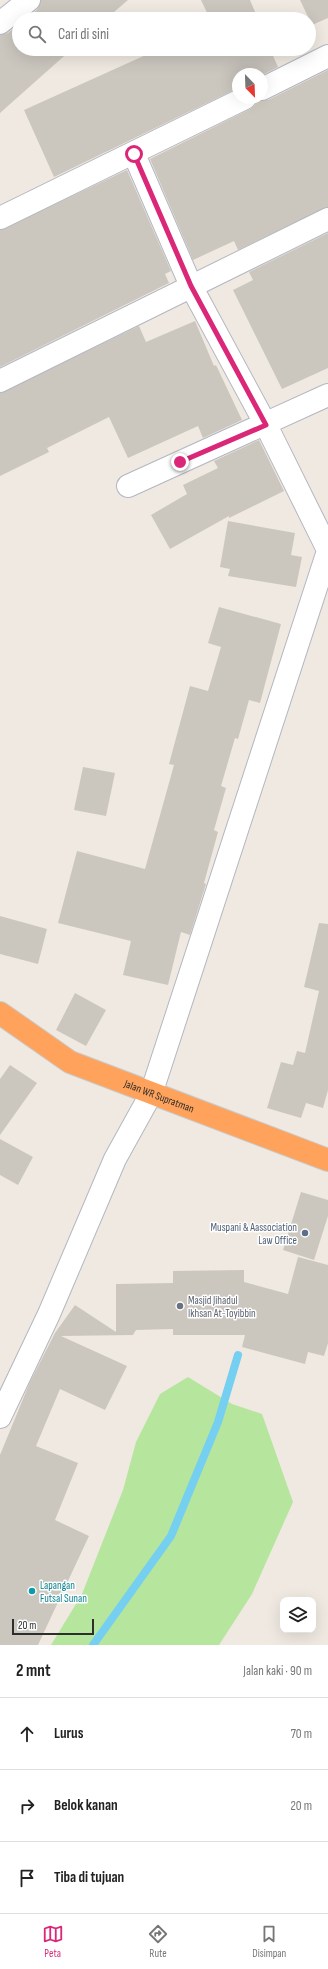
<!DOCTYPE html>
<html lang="id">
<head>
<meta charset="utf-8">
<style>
  :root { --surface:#fff; --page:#f2f2f2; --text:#222; --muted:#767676; --line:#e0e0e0; --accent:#db2777 }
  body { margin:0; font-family:"Sofia Sans Condensed",sans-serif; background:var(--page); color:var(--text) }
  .controls { position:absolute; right:12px; bottom:12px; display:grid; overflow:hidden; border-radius:8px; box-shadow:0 4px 16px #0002 }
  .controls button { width:36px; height:36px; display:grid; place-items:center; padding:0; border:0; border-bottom:1px solid var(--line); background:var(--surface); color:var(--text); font:20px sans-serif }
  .compass { position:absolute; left:232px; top:68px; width:36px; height:36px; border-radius:50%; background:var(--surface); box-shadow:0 4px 16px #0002; rotate:157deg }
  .scale { position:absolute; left:12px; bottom:10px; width:82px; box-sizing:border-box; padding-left:4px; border:2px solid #2e2e2e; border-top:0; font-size:11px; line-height:14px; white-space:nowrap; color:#2e2e2e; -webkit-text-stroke:3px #fff; paint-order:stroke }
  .stop { position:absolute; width:12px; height:12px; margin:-9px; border:3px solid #db2777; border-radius:50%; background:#fff }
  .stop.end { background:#db2777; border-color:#fff; box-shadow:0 1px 4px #0008 }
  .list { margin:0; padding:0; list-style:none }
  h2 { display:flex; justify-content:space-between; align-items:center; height:52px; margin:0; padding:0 16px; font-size:17px }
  h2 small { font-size:13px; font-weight:400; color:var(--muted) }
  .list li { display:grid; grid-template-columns:26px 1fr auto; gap:12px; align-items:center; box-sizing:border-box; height:72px; padding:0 16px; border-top:1px solid var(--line) }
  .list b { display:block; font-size:15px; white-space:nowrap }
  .list em { font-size:13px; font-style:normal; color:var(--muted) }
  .icon { flex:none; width:22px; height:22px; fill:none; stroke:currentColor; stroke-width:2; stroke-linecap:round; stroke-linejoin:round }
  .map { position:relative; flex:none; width:328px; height:1645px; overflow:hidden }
  .search { position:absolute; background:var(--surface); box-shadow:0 4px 16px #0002; left:12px; right:12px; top:12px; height:44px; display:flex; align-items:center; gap:10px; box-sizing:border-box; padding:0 14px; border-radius:22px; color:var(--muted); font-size:15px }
  .sheet { height:268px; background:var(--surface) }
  nav { display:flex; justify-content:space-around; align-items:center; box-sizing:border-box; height:56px; border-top:1px solid var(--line); background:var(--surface); font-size:11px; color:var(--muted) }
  nav a { display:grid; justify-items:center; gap:2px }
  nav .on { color:var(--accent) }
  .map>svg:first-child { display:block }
  .green { fill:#b6e59e }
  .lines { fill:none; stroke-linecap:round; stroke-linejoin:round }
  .stream { stroke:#75cff0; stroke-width:8 }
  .building { fill:#cbc7bf }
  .minor-casing { stroke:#b4b7c1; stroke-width:24 }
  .highway-casing { stroke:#c9c9c9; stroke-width:24 }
  .minor { stroke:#fff; stroke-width:22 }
  .highway { stroke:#ffa35c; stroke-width:22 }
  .route { stroke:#db2777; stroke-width:5 }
  .service-dot { fill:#5c6f8a; stroke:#fff; stroke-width:1.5 }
  .worship-dot { fill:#6b7280; stroke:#fff; stroke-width:1.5 }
  .culture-dot { fill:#0f9aa8; stroke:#fff; stroke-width:1.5 }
  .labels { text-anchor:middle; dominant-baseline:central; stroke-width:3; stroke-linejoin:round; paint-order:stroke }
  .street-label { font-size:11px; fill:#2e2e2e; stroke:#fff }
  .service-label { font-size:11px; fill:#4e5e75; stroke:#fff; text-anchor:end }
  .worship-label { font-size:11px; fill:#5b616d; stroke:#fff; text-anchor:start }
  .culture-label { font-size:11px; fill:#0d838f; stroke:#fff; text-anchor:start }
</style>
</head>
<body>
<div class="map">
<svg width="328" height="1645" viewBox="0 0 328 1645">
  <rect width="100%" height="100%" fill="#efe9e1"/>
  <!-- green -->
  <path class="green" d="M188 1377 232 1404 262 1414 293 1502 252 1594 219 1645H51L82 1594 123 1490 136 1442 160 1394Z"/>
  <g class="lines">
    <!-- stream -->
    <path class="stream" d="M93 1645 171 1536 218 1422 238 1355"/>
  </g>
  <!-- building -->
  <path class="building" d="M41 0H128L106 19H25L37 10Z
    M201 0H250L258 19H210Z
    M300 0H328V18L312 25Z
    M19 24V49H72L0 113V35L8 33Z
    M159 49H270L278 67 262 75 238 74V88L54 177 24 110Z
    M328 70V207L238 250 234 241 193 260 150 159 250 109 255 105 257 100H268Z
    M127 170 171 271 165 274 169 283 0 367V230Z
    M328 233V368L282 389 233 290 253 280 249 272Z
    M195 321 214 366 216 365 242 420 203 438 198 426 128 458 109 417 47 448 49 452 0 476V393L139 326 146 342Z
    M259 440 284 491 229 518V516L170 549 151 515 187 494 183 485 218 468 214 461Z
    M228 521 295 533 291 555 302 557 296 587 228 576 230 569 220 567Z
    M219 607 281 624 260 703 249 700 238 739 235 738 221 786 226 788 214 830 218 832 204 883 206 884 190 935 181 932 168 985 123 975 131 941 58 923 77 851 145 869 174 765 169 764 190 686 208 691 221 647 208 643Z
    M83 767 115 773 106 816 74 810Z
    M0 916 47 929 38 964 0 954Z
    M319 923 328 924V1090L323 1108 306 1103 301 1118 267 1108 281 1062 293 1065 297 1051 305 1053 319 991 304 987Z
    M75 993 106 1010 86 1046 56 1030Z
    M10 1065 37 1083 0 1135V1079Z
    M0 1139 33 1157 18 1185 0 1175Z
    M301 1192 328 1200V1216L314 1260 283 1250Z
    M298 1257 328 1265V1343L324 1356 308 1352 305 1364 242 1347 245 1335H173V1329L136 1330 133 1335 61 1336 127 1366 105 1410 60 1389 36 1446 78 1463 55 1520 89 1536 38 1645H0V1455L30 1382 55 1333 75 1305 116 1332V1284L173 1283V1271L244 1270V1282L288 1294Z"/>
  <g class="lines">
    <defs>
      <path id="minor" d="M0 23 29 0
        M262 89 328 56
        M134 154 191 286 266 425 328 550
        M0 218 245 98
        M0 381 328 219
        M128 486 328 395
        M0 1417 49 1314 115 1159 151 1094 328 551"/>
      <g id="highway">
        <path id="s1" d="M0 1013 70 1062 328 1160"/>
      </g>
    </defs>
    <!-- minor casing -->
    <use href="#minor" class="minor-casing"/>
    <!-- highway casing -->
    <use href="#highway" class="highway-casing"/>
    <!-- minor -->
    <use href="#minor" class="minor"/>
    <!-- highway -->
    <use href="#highway" class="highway"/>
  </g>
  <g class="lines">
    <!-- route -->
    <path class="route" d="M134 154 191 286 266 425 180 462"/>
  </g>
  <!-- markers -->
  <circle class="service-dot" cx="305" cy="1233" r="4"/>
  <circle class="worship-dot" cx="180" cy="1306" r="4"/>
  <circle class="culture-dot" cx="32" cy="1591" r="4"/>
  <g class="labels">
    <!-- street labels -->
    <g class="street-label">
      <text stroke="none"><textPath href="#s1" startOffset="181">Jalan WR Supratman</textPath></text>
    </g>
    <!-- service labels -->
    <g class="service-label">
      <text x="297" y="1227">Muspani &amp; Aassociation<tspan x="297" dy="13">Law Office</tspan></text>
    </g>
    <!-- worship labels -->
    <g class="worship-label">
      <text x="188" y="1300">Masjid Jihadul<tspan x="188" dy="13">Ikhsan At-Toyibbin</tspan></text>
    </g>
    <!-- culture labels -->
    <g class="culture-label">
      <text x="40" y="1585">Lapangan<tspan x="40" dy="13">Futsal Sunan</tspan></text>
    </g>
  </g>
</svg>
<div class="controls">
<button><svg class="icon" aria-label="layers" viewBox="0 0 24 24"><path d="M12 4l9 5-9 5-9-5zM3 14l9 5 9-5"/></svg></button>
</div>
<svg class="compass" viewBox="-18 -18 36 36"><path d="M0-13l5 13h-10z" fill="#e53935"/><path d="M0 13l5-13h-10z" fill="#767676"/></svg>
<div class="scale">20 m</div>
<div class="stop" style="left:134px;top:154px"></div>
<div class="stop end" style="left:180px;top:462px"></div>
<div class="search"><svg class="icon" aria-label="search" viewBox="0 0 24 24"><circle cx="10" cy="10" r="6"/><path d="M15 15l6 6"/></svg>Cari di sini</div>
</div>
<section class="sheet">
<h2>2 mnt<small>Jalan kaki · 90 m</small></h2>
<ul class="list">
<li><svg class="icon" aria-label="ahead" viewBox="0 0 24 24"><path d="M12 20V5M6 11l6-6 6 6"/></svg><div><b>Lurus</b></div><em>70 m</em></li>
<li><svg class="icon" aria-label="right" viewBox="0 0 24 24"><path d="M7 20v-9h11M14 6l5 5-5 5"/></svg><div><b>Belok kanan</b></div><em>20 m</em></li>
<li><svg class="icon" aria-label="arrive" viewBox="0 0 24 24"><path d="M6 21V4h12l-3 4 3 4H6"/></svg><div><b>Tiba di tujuan</b></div></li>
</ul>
</section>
<nav>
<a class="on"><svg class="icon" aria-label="map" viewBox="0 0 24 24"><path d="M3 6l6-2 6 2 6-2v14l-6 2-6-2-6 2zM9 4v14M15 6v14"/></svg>Peta</a>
<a><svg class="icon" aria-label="directions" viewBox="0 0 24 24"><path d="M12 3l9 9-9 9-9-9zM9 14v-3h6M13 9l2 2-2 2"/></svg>Rute</a>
<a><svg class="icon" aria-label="saved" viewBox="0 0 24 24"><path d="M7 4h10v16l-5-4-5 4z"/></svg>Disimpan</a>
</nav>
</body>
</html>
